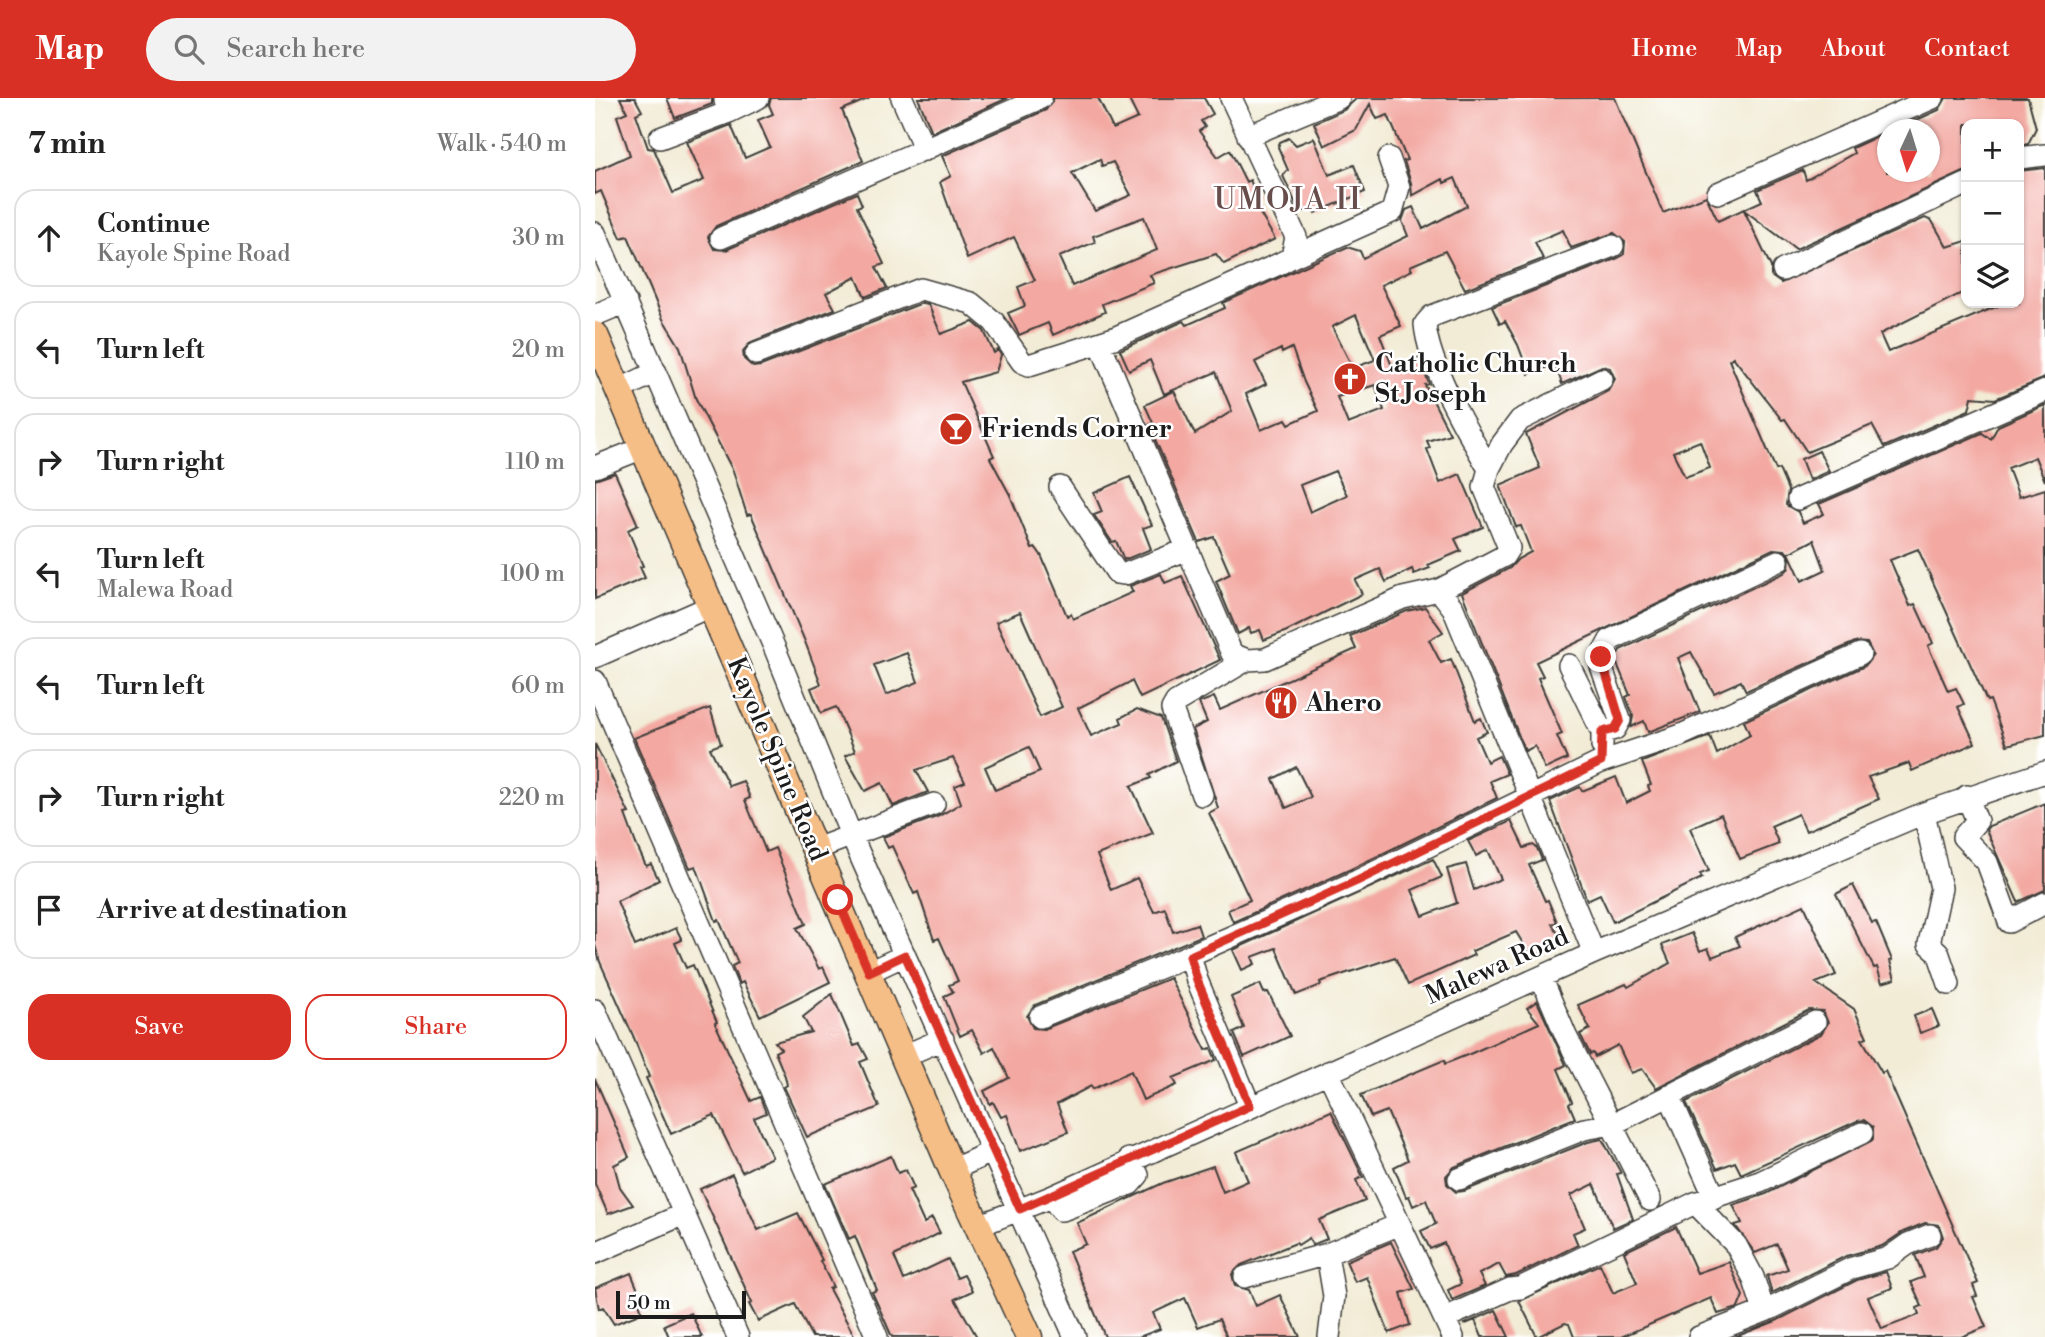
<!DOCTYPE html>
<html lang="en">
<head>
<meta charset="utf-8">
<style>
  :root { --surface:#fff; --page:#f2f2f2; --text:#222; --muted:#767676; --line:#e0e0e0; --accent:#d93025 }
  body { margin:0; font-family:"Libre Bodoni",serif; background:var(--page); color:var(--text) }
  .controls { position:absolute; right:21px; top:21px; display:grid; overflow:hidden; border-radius:14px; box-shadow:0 2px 5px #0004 }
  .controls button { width:63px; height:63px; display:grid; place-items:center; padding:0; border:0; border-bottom:2px solid var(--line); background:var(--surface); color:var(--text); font:35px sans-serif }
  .compass { position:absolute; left:1282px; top:21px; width:63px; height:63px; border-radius:50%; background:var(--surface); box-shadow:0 2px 5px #0004; rotate:184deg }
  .scale { position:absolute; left:21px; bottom:18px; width:130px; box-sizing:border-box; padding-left:7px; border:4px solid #1c1c1c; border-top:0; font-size:19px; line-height:24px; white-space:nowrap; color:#1c1c1c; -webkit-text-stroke:5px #fff; paint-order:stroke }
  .stop { position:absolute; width:21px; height:21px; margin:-16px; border:5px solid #d93025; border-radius:50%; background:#fff }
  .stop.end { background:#d93025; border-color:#fff; box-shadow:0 2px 7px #0008 }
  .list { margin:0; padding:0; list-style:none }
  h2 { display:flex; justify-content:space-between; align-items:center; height:91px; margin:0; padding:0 28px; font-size:30px }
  h2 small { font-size:23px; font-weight:400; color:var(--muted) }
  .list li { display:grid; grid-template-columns:46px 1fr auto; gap:21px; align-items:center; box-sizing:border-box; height:98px; margin:0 14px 14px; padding:0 14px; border:2px solid var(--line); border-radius:21px }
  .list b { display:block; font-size:26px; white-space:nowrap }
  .list p { margin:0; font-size:23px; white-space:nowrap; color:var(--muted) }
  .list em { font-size:23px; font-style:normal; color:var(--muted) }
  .actions { display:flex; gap:14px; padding:21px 28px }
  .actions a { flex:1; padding:16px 0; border:2px solid var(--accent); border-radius:21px; text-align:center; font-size:24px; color:var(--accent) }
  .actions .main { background:var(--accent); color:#fff }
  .icon { flex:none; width:38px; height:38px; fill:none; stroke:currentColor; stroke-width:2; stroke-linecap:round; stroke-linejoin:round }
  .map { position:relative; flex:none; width:1450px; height:1239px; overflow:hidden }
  header { display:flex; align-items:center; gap:42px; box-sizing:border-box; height:98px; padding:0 35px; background:var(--accent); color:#fff }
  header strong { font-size:33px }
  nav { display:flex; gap:38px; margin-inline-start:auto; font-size:24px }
  .search { width:490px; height:63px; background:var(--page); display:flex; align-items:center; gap:18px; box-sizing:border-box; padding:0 24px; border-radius:38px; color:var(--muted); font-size:26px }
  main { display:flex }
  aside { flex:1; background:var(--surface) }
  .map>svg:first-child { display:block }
  .building { fill:#f3a9a2; fill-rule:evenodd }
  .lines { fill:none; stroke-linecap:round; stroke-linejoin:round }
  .minor-casing { stroke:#3c3b38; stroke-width:24 }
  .major-casing { stroke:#3c3b38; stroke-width:29 }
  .minor { stroke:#fff; stroke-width:21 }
  .major { stroke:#f6be87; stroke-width:26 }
  .route { stroke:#d93025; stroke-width:9 }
  .labels { text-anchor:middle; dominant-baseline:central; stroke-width:5; stroke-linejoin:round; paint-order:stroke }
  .poi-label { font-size:26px; font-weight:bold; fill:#1c1c1c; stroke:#fff; text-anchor:start }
  .street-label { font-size:26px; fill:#1c1c1c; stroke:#fff }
  .quarter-label { font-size:30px; letter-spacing:2px; fill:#674d4b; stroke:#fff }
</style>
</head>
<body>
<header>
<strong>Map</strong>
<div class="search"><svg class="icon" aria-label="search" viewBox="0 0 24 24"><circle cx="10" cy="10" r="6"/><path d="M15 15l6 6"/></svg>Search here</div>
<nav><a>Home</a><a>Map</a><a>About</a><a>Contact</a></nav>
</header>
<main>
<aside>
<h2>7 min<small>Walk · 540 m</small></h2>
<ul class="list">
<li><svg class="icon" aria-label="ahead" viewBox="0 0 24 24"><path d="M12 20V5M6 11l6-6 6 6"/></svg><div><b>Continue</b><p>Kayole Spine Road</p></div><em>30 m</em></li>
<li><svg class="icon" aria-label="left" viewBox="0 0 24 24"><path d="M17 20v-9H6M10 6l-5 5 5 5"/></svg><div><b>Turn left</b></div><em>20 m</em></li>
<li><svg class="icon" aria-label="right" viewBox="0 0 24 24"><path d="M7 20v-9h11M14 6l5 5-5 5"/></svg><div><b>Turn right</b></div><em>110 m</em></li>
<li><svg class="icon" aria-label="left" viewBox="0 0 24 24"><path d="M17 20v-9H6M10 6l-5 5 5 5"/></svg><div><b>Turn left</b><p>Malewa Road</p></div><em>100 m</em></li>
<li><svg class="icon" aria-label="left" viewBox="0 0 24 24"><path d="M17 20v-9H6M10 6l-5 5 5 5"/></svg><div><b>Turn left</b></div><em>60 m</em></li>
<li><svg class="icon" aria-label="right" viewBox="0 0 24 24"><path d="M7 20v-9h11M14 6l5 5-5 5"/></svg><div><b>Turn right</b></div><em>220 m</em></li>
<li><svg class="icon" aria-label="arrive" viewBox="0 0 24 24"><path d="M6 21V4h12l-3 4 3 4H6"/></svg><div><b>Arrive at destination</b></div></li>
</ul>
<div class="actions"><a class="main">Save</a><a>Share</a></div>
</aside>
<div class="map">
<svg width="1450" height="1239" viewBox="0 0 1450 1239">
  <rect width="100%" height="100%" fill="#fff"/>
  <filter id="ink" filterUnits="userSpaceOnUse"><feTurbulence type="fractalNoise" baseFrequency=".0143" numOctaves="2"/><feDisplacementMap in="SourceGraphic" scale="14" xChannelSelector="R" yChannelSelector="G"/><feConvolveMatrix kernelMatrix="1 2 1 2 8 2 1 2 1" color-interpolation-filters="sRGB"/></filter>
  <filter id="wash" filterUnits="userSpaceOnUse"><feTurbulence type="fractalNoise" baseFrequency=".00686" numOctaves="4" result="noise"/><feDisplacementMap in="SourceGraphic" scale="28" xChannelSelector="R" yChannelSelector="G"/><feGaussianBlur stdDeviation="1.57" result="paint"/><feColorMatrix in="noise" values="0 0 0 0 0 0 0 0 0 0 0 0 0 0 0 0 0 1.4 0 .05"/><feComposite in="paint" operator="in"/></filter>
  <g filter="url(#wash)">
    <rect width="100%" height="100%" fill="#f2ecd6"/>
    <g id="blocks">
      <!-- building -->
      <path class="building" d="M25 0H40L47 13 41 16 53 50 59 51 78 95 109 82 92 44 136 27 150 60 175 49 163 22 178 16 174 7 176 0H275L247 12 268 63 121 128 113 139 119 151 131 152 262 95 267 107 262 109 289 166 281 169 292 190 270 199 261 179 231 195 240 211 156 244 148 253 149 261 158 269 166 268 327 205 333 206 346 236 378 224 389 233 399 255 403 252 406 257 401 274 366 284 399 358 395 360 415 397 437 451 441 450 446 457 472 518 476 516 478 521 538 494 535 488 566 476 570 485 587 478 625 562 545 600 537 583 483 610 496 638 527 625 525 620 542 611 566 620 581 663 554 677 556 680 536 688 558 735 502 757 516 792 542 780 559 814 570 810 578 834 602 826 606 838 440 907 432 918 438 930 449 931 575 880 611 952 616 950 621 962 578 980 582 987 548 1002 536 973 498 991 496 988 462 1006 473 1034 425 1053 412 1017 406 1019 398 1004 395 1006 389 993 414 980 399 949 389 955 377 932 365 938 349 898 358 894 354 887 363 883 344 840 339 842 323 794 319 796 297 748 293 750 288 739 344 718 366 705 360 688 370 684 358 660 321 672 333 694 298 708 287 685 270 693 250 658 260 653 241 609 226 615 216 590 226 586 209 541 156 416 152 417 138 373 101 301 85 249 68 221 33 138 26 140 6 93 0 96V73L35 57 22 18 32 14ZM425 514 467 609 445 619 401 524ZM312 555 323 584 291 597 279 567ZM434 649 445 674 400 692 390 669Z
        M72 0H117V6L80 20Z
        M323 0H413L337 34Z
        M459 0H503L518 31 543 20 533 0H609L618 16 606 23 610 29 604 33 623 59 635 52 651 84 655 82 662 98 656 100 680 141 629 166 621 156 555 177 559 185 507 206 510 214 458 237 453 225 424 237 413 215 430 208 423 189 440 182 419 139 372 161 345 84 356 78 347 58 451 12ZM505 61 507 68 518 64 536 97 500 113 477 75ZM549 119 562 152 477 188 464 159 500 144 498 138Z
        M762 0H1020L1068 115 1111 98 1123 123 1167 103 1162 92 1208 72 1211 82 1259 55 1257 50 1292 34V74H1334V32H1299L1344 12 1351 0H1433L1441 30 1433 46 1424 47V26H1371V73L1201 151 1149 112 1176 169V178L1186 185 1330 120 1337 123 1352 149 1371 143V193L1285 236 1293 254 1410 205H1424V73L1450 70V280L1400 301 1377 299 1374 312 1289 349 1277 327 1212 354 1190 321 1187 322 1138 259 1134 262 1181 372 1184 371 1193 392 1191 407 1203 414 1208 425 1229 416 1224 406 1387 335 1396 341 1403 328 1450 307V383L1440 359 1413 370 1424 399 1450 391V637L1412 647 1395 602 1392 603 1323 451 1295 462 1315 508 1320 506 1338 545 1333 548 1353 593 1361 590 1369 606 1363 609 1380 645 1317 673 1314 665 1273 679 1284 701 1211 733 1203 716 1176 728 1184 746 1145 761 1126 716 1095 730 1114 773 1105 776 1107 780 1018 824 1005 796 992 802 955 703 985 689 987 693 1021 679 1031 705 1055 693 1053 688 1056 687 1047 664 1115 638 1122 656 1155 637 1149 623 1270 568 1278 557 1272 545 1260 544 1151 593 1146 583 1119 595 1096 554 1083 560 1105 614 1053 634 1049 623 1036 629 1038 618 1031 599 1035 597 1020 561 1025 552 1189 475 1194 470 1195 458 1190 452 1178 451 941 564 948 578 943 580 967 636 962 638 972 661 950 671 940 648 930 653 867 495 915 470 923 461 936 454 926 428 921 429 905 387 945 370 931 336 1013 293 1020 281 1015 270 1007 268 967 286 960 266 934 276 923 247 910 223 905 226 897 209 1023 160 1029 156 1030 144 1019 135 976 150 968 132 940 144 948 161 870 191 850 153 815 168 817 172 786 187 806 228 785 237 798 271 824 260 834 286 830 287 855 336 832 343 835 350 832 351 845 385 865 376 888 429 860 441 866 453 833 467 835 470 819 476 817 471 791 484 785 471 760 482 767 496 692 533 669 542 665 532 656 535 654 530 643 536 621 483 635 476 619 439 604 444 554 327 558 325 550 307 579 293 600 336 637 313 621 274 569 296 555 262 534 272 525 252 589 223 592 227 630 210 628 205 752 149 765 153 768 160 813 138 807 123 811 112 818 109 828 131 872 108 860 80 849 85 848 81 817 98 816 85 809 63 812 62 793 17 782 21 775 6 761 32 729 48 719 25 749 12ZM761 217 780 262 758 270 737 229ZM697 250 709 284 723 313 694 326 691 321 666 332 651 296 671 286 660 264 686 251 687 255ZM780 287 789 312 753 326 742 299ZM1105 343 1115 370 1090 379 1078 354ZM740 373 752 397 715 414 705 387ZM1219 442 1230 472 1207 483 1194 455Z
        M694 40 701 47 719 40 734 77 759 67 770 94 720 115 718 111 710 113 702 108 688 78 693 72 683 49 685 44Z
        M1224 353 1234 373 1214 382 1206 361Z
        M20 375 43 427 33 432 48 468 45 469 50 480 0 501V382Z
        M535 379 557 427 548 430 556 451 529 462 521 443 517 444 499 417 507 414 499 395Z
        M830 509 848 534 834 542 846 565 856 561 880 623 886 620 892 634 881 639 892 664 904 658 912 676 895 683 902 700 756 771 638 824 633 812 655 802 614 715 623 710 598 631 612 624 604 605 619 599 625 612 761 551 755 538 812 513ZM701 669 716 699 691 710 678 681Z
        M115 610 126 646 115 650 134 688 148 683 155 700 150 702 171 754 180 750 211 826 202 830 224 871 228 869 235 884 165 918 148 884 144 886 137 868 143 865 124 822 121 823 101 768 95 770 39 640Z
        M0 646 34 715 30 716 41 746 51 768 56 766 64 782 22 803 40 848 81 830 87 842 80 845 91 870 98 867 122 924 120 925 156 1003 165 999 171 1015 159 1020 177 1059 147 1074 119 1017 76 1036 51 980 54 979 39 940 5 864 0 847Z
        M1450 705V792L1423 804 1391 732 1394 728Z
        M916 723 929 750 938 747 942 750 947 762 934 767 950 803 953 802 962 824 957 826 967 842 937 860 921 834 877 853 879 857 813 887 800 859 725 884 726 887 701 897 681 850 657 859 660 866 647 872 638 852 838 761 847 779 817 792 828 818 862 805 852 771 871 766 879 792 906 781 893 752 881 758 873 743Z
        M1258 787 1277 825 1281 824 1297 862 1295 863 1300 881 1287 885 1282 869 1279 870 1241 796Z
        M1209 807 1241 877 1221 885 1259 911 1272 939 1267 941 1287 975 1290 973 1383 1185 1378 1187 1382 1198 1378 1199 1391 1229 1366 1239H1140L1181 1223 1262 1182 1291 1174 1297 1190 1273 1199 1287 1231 1324 1217 1322 1210 1327 1208 1316 1184 1329 1179 1320 1157 1341 1149 1348 1139 1344 1127 1330 1125 1308 1134 1287 1148 1251 1158 1177 1195 1172 1178 1193 1171 1182 1146 1160 1155 1140 1127 1147 1125 1138 1107 1171 1096 1278 1042V1029L1269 1022 1262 1023 1146 1076 1140 1064 1122 1071 1091 1004 1226 936 1233 925 1228 913 1214 912 1061 990 1047 971 1036 975 1023 947 1000 959 998 955 995 956 985 936 995 931 983 907 1031 886 1033 889 1075 865 1067 847 1097 835 1105 853 1113 850 1117 859 1145 848 1140 839Z
        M665 886 669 895 673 894 695 938 649 959 639 935 649 930 636 899Z
        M237 896 259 948 265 946 273 961 265 964 284 1009 212 1039 189 989 192 987 190 978 180 954 186 951 180 944 216 934 208 919Z
        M942 903 971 967 963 971 977 1004 974 1006 980 1020 859 1069 851 1078 852 1086 861 1094 869 1093 993 1044 1007 1041 1026 1075 1022 1076 1038 1121 1018 1130 999 1086 976 1097 990 1130 978 1135 983 1147 921 1177 911 1179 904 1166 884 1176 890 1188 857 1202 853 1192 866 1186 849 1145 835 1151 826 1133 841 1126 831 1102 818 1108 814 1098 811 1099 799 1069 813 1062 792 1013 776 1019 766 997 849 962 850 966 877 955 944 925 932 910Z
        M1337 911 1344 928 1325 935 1319 918Z
        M0 981 34 1059 19 1067 25 1089 38 1107 13 1116 0 1086Z
        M736 1013 768 1079 761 1082 770 1103 724 1122 732 1141 717 1147 714 1140 703 1147 701 1145 646 1167 637 1176 640 1188 654 1192 661 1208 685 1197 705 1239H632L624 1221 603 1229 590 1200 558 1215 565 1231 544 1239H510L474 1153 491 1146 482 1125 568 1085 618 1068 628 1094 653 1083 641 1054Z
        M296 1058 303 1075 311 1072 319 1090 314 1092 329 1125 337 1120 345 1135 299 1158 309 1182 353 1161 362 1180 369 1177 377 1193 360 1201 382 1239H297L290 1223 277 1194 282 1192 260 1138 254 1141 230 1086Z
        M137 1076 163 1132 203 1115 227 1162 225 1163 238 1189 234 1191 260 1239H217L200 1206 163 1223 154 1206 157 1205 105 1091Z
        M1081 1129 1102 1175 1134 1164 1148 1198 1143 1210 1123 1216 1116 1200 1026 1239H979L974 1226 970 1225 942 1239 924 1203 1005 1166 1018 1195 1042 1185 1029 1154Z
        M796 1144 819 1191 806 1195 815 1227 794 1235 772 1179 760 1184 751 1163Z
        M36 1175 43 1192 41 1193 47 1215 19 1226 8 1209 4 1211 0 1190Z
        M901 1212 914 1239H887L880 1222 868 1227Z
        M96 1215 107 1239H74L69 1227Z"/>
    </g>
  </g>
  <g filter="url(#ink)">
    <use href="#blocks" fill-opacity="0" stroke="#3c3b38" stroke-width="2"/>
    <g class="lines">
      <defs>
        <path id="minor" d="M307 0 330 52
          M130 3 134 14 163 0
          M653 38 744 0
          M65 40 134 14
          M1424 60 1450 57
          M1123 95 1338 0
          M0 135 180 551 256 737 480 1239
          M126 140 446 0
          M697 159 797 114 804 89 794 60
          M1188 172 1371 86
          M0 217 31 204
          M505 245 637 556 652 562 670 561 808 500 844 492 909 458 914 450 889 389 894 371 907 346 925 322 1007 281
          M161 256 326 191 376 205 399 224 427 264 434 267 519 240 686 165 697 159 701 139 636 0
          M24 292 61 274
          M0 369 48 350
          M894 371C873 335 833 267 830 226L837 218 1018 148
          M465 389 522 475 530 476 593 451
          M1203 401 1450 293
          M844 492 858 510 999 855
          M0 559 116 508
          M974 567 1007 634V648
          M0 583 282 1239
          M1007 634 1020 631 1025 622 1006 568V559L1015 542 1183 463
          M607 697 577 611 581 604 652 562
          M1372 698 1382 723 1368 739 1392 764 1414 824 1450 805
          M1329 715 1346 790 1334 846 1343 854 1354 886
          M221 751 339 706
          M595 857 762 783 1006 664 1084 638 1265 556
          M274 874 310 857
          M946 879 971 938 1055 1102
          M0 912 143 1239
          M445 919 595 857 602 882 655 1008
          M309 958 348 941
          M733 974 858 1239
          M1074 997 1120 1100
          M357 1072 398 1053
          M864 1081 989 1031 1018 1026 1220 924
          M456 1099 466 1112 470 1111 535 1086 543 1077 534 1061
          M1100 1105 1141 1147 1158 1179 1168 1210 1175 1211
          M383 1128 456 1099 999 855 1329 715 1450 674
          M0 1155 89 1116
          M732 1156 739 1198 734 1239
          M650 1179 732 1156 803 1127
          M850 1220 915 1191 925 1190 1100 1105 1165 1084 1267 1035
          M1104 1239 1175 1211 1257 1170 1293 1160 1313 1146 1335 1137"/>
        <path id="major" d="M0 237 357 1072 434 1239"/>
      </defs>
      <!-- minor casing -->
      <use href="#minor" class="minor-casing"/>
      <!-- major casing -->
      <use href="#major" class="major-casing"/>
      <!-- minor -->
      <use href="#minor" class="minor"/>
      <!-- major -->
      <use href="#major" class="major"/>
    </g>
  </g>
  <g class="lines" filter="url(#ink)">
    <!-- route -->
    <path class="route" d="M243 802 274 874 310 857 425 1111 655 1008 602 882 595 858 762 783 1006 664 1007 634 1020 631 1025 622 1006 559"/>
  </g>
  <!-- icons -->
  <defs>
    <symbol id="church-disc" viewBox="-11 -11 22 22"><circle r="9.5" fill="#c8321e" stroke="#fff"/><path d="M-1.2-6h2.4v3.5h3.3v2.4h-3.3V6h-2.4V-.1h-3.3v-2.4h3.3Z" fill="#fff"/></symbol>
    <symbol id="bar-disc" viewBox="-11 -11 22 22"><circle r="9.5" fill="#c8321e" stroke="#fff"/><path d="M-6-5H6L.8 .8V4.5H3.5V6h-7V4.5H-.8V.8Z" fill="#fff"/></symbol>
    <symbol id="restaurant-disc" viewBox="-11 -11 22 22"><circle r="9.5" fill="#c8321e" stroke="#fff"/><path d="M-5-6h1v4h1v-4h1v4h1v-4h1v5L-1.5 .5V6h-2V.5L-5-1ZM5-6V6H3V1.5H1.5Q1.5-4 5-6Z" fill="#fff"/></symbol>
  </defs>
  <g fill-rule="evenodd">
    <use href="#church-disc" x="736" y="262" width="38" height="38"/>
    <use href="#bar-disc" x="342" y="312" width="38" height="38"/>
    <use href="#restaurant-disc" x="667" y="586" width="38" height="38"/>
  </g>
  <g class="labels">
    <!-- poi labels -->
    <g class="poi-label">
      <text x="780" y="266">Catholic Church<tspan x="780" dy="30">St Joseph</tspan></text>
      <text x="386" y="331">Friends Corner</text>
      <text x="710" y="605">Ahero</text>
    </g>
    <!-- street labels -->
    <g class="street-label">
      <text transform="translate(182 661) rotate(67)">Kayole Spine Road</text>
      <text transform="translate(902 868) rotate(-24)">Malewa Road</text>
    </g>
    <!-- quarter labels -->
    <g class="quarter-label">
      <text x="693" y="102">UMOJA II</text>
    </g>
  </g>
</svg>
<div class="controls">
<button>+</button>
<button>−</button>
<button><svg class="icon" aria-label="layers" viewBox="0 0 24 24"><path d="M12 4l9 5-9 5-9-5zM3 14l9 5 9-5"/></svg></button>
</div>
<svg class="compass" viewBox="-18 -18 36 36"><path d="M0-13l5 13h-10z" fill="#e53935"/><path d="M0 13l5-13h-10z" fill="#767676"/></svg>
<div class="scale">50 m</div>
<div class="stop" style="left:243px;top:802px"></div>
<div class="stop end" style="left:1006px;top:559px"></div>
</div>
</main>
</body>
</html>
